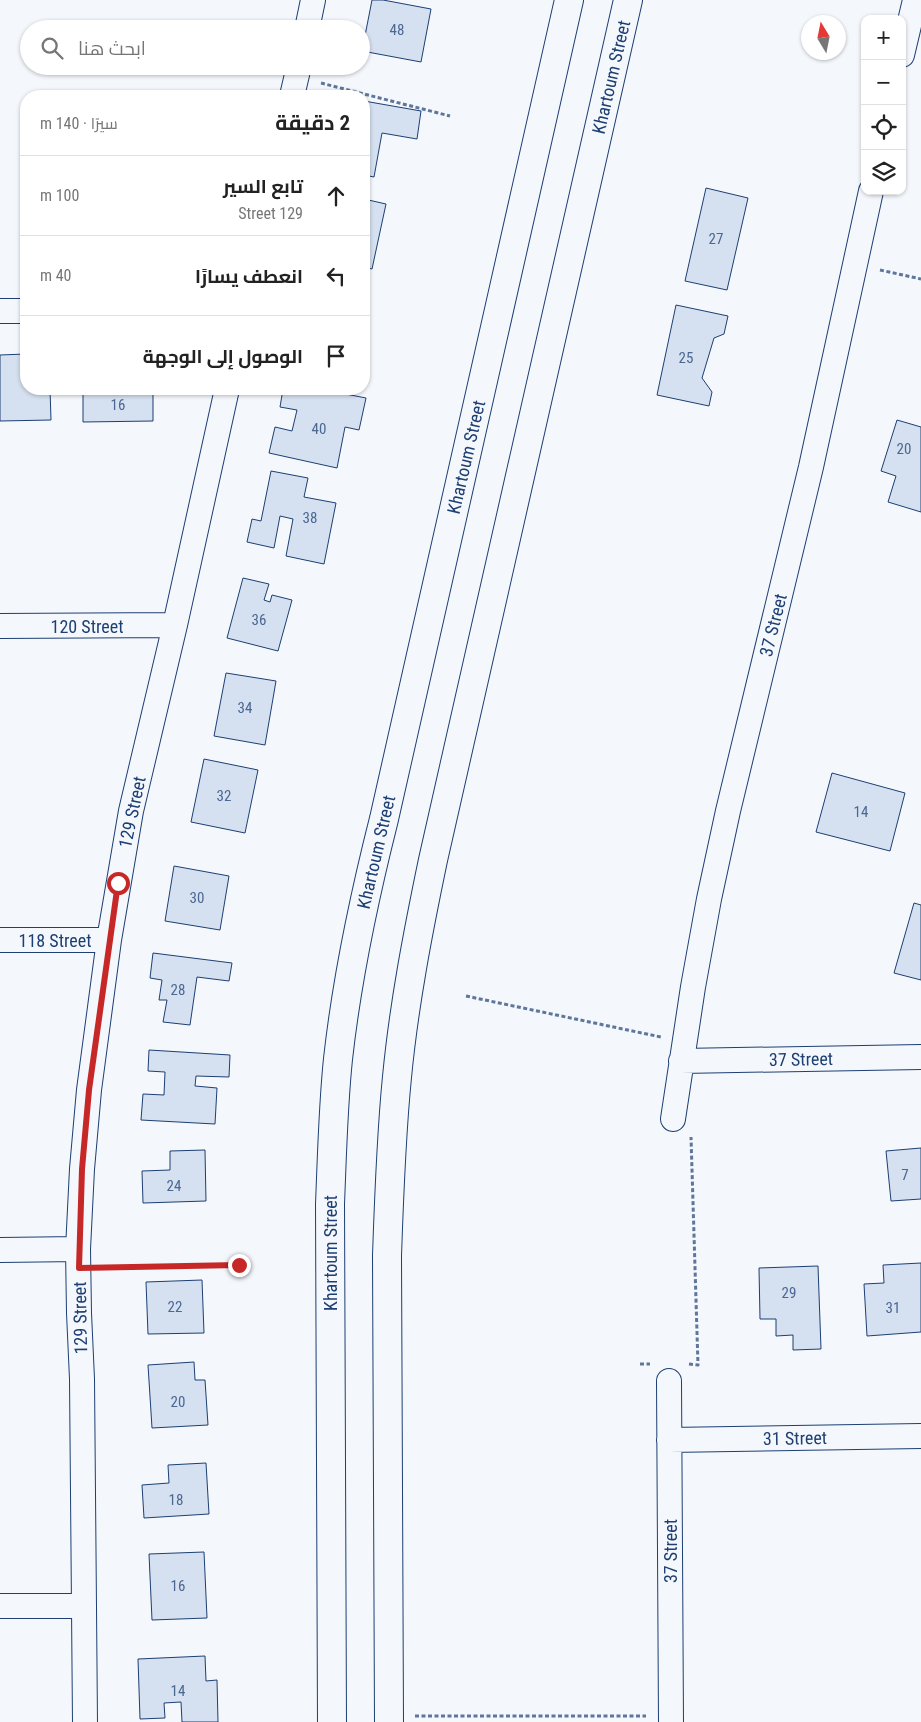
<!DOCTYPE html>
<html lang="ar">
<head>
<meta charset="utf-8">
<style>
  :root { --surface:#fff; --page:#f2f2f2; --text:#222; --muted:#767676; --line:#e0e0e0 }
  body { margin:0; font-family:"Roboto Condensed",Cairo,sans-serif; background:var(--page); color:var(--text); direction:rtl }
  .controls { position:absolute; right:15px; top:15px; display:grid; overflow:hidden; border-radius:10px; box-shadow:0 1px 4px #0004 }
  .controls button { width:45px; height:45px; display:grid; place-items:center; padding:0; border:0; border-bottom:1px solid var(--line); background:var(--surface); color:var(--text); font:25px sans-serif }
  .compass { position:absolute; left:801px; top:15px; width:45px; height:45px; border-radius:50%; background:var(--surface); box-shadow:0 1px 4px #0004; rotate:350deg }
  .stop { position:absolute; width:15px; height:15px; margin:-11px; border:4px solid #c62828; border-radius:50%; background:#fff }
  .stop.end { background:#c62828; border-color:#fff; box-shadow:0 1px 5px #0008 }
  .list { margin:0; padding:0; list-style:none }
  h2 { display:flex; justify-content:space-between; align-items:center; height:65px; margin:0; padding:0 20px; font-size:21px }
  h2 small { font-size:16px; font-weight:400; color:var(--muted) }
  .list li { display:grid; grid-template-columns:32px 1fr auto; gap:15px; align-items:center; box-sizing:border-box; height:80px; padding:0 20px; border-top:1px solid var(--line) }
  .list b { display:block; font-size:19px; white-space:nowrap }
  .list p { margin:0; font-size:16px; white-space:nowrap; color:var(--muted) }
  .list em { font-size:16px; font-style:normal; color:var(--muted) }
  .icon { flex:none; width:28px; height:28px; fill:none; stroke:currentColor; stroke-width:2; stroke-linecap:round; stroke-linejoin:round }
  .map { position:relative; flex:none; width:921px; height:1722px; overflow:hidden; direction:ltr }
  .search { position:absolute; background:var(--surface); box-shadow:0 1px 4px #0004; left:20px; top:20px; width:350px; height:55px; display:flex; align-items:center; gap:12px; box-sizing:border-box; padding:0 18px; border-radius:28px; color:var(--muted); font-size:19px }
  .panel { position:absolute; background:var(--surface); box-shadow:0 1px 4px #0004; left:20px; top:90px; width:350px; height:305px; border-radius:20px; direction:rtl }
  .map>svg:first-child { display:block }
  .building { fill:#d5e0f0; stroke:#1d3f73 }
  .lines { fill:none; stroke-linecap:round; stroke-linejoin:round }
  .minor-casing { stroke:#1d3f73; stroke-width:26 }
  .secondary-casing { stroke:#1d3f73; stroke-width:30 }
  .path { stroke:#5e769c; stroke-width:3; stroke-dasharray:4 2.5; stroke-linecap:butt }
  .minor { stroke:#f4f7fb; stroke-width:24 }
  .secondary { stroke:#f4f7fb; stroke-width:28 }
  .route { stroke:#c62828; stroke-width:6 }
  .labels { text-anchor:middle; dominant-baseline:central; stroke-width:4; stroke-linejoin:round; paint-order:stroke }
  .number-label { font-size:15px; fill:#4b6792 }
  .street-label { font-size:18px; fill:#1d3f73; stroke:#f4f7fb }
</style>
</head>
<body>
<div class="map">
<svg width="921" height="1722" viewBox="0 0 921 1722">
  <rect width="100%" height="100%" fill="#f4f7fb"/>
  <!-- building -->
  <path class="building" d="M372 0H383L431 9 421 62 362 51Z
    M364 101 421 111 417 139 382 133 374 177 364 175Z
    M706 188 748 198 727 290 685 281Z
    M364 199 386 204 372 269 364 267Z
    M676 305 728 316 724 334 714 338 702 378 712 392 709 406 657 395Z
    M26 354V389H50L51 420 0 421V355Z
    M83 389H153V421L83 422Z
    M283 389H320L366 398 359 430 345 427 337 468 269 453 275 427 292 431 297 410 280 407Z
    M897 420 921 427V512L888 502 896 476 881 471Z
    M271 471 308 478 304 497 336 503 324 564 286 556 293 519 280 516 274 548 247 542 252 519 261 521Z
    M243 578 269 584 264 600 270 602 272 595 292 600 278 651 227 638Z
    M226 673 276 681 265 745 214 736Z
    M204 759 258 770 245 833 191 822Z
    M832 773 905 793 890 851 816 832Z
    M174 866 229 876 220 930 165 921Z
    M914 903 921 905V980L894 973Z
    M153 953 232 963 229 981 197 977 190 1025 163 1022 167 1000H159L162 980 150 978Z
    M149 1050 230 1055 229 1077 196 1076 195 1086 217 1088 215 1124 141 1120 143 1094 164 1095 165 1072 148 1071Z
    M921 1148V1199L891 1201 886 1151Z
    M205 1150 206 1201 143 1203 142 1171 170 1170V1151Z
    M921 1263V1332L867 1336 864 1284 884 1283 883 1265Z
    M818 1266 821 1349 793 1350V1335L776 1336V1319H760L759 1268Z
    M202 1280 204 1333 148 1334 146 1282Z
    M194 1362 195 1380H205L208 1425 152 1428 148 1365Z
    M206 1463 209 1514 144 1518 142 1485 169 1483 168 1465Z
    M204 1552 207 1618 152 1620 149 1554Z
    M205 1656 206 1681 217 1680 218 1722H182L181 1702 164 1703 165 1718 140 1719 138 1659Z"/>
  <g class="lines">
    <defs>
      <path id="minor" d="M307 29 313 0
        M902 55 915 0
        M292 96 299 66
        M0 311H26
        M0 626 175 625
        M0 940H109
        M681 1061 921 1057
        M673 1119 693 987 709 899 728 811 811 467 871 191
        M0 1250 78 1249
        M669 1381 671 1722
        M669 1440 921 1436
        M0 1606H84
        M85 1722 82 1379 79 1313 78 1249 82 1169 89 1090 109 940 131 811 175 625 227 389"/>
      <path id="secondary" d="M332 1722 330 1204C332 1156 333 1107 338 1059 347 978 364 898 384 819L569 0
        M389 1722 387 1256C389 1196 391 1137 397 1077 404 1004 418 932 433 860L628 0"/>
    </defs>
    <!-- minor casing -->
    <use href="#minor" class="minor-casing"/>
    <!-- secondary casing -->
    <use href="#secondary" class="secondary-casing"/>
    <!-- path -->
    <path class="path" d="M321 83 450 116
      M880 270 921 279
      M466 996 661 1037
      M102 1267 239 1265
      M640 1364H650
      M689 1364 698 1365 691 1137
      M415 1716H646"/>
    <!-- minor -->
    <use href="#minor" class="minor"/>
    <!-- secondary -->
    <use href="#secondary" class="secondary"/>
  </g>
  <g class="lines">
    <!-- route -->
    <path class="route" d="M118 883 89 1090 82 1169 79 1268 239 1265"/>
  </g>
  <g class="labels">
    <!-- number labels -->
    <g class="number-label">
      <text x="397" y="30">48</text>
      <text x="716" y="239">27</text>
      <text x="686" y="358">25</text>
      <text x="118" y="405">16</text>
      <text x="319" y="429">40</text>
      <text x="904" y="449">20</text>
      <text x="310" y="518">38</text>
      <text x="259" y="620">36</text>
      <text x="245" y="708">34</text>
      <text x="224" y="796">32</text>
      <text x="861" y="812">14</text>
      <text x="197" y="898">30</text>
      <text x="178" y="990">28</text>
      <text x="905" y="1175">7</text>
      <text x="174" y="1186">24</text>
      <text x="789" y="1293">29</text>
      <text x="175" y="1307">22</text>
      <text x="893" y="1308">31</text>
      <text x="178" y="1402">20</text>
      <text x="176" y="1500">18</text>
      <text x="178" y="1586">16</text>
      <text x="178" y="1691">14</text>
    </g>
    <!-- street labels -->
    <g class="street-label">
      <text transform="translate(611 77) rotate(-77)">Khartoum Street</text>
      <text transform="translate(466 457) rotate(-77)">Khartoum Street</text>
      <text transform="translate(773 625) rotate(-76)">37 Street</text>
      <text x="87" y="626">120 Street</text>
      <text transform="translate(132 812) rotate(-78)">129 Street</text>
      <text transform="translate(376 852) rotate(-77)">Khartoum Street</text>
      <text x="55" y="940">118 Street</text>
      <text transform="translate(801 1059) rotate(-1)">37 Street</text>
      <text transform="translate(330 1253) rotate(-90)">Khartoum Street</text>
      <text transform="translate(80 1318) rotate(-91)">129 Street</text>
      <text transform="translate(795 1438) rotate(-1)">31 Street</text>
      <text transform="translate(670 1551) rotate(-90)">37 Street</text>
    </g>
  </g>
</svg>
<div class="controls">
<button>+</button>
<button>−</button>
<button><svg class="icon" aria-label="locate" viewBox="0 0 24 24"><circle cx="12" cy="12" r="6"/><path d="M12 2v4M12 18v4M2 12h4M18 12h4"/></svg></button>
<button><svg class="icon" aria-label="layers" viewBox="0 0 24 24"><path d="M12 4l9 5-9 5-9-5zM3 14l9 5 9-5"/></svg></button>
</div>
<svg class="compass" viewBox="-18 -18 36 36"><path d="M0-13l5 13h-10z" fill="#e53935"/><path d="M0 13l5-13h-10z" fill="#767676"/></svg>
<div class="stop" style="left:118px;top:883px"></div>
<div class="stop end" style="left:239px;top:1265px"></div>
<div class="search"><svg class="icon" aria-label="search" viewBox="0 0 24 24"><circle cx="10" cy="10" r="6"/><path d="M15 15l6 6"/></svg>ابحث هنا</div>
<section class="panel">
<h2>2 دقيقة<small>سيرًا · 140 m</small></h2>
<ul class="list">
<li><svg class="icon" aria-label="ahead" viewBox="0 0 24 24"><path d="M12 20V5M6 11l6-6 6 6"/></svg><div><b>تابع السير</b><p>129 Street</p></div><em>100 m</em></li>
<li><svg class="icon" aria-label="left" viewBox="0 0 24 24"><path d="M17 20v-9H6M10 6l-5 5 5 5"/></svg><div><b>انعطف يسارًا</b></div><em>40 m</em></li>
<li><svg class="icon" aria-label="arrive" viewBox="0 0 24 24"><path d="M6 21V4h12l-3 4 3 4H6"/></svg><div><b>الوصول إلى الوجهة</b></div></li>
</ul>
</section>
</div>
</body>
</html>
